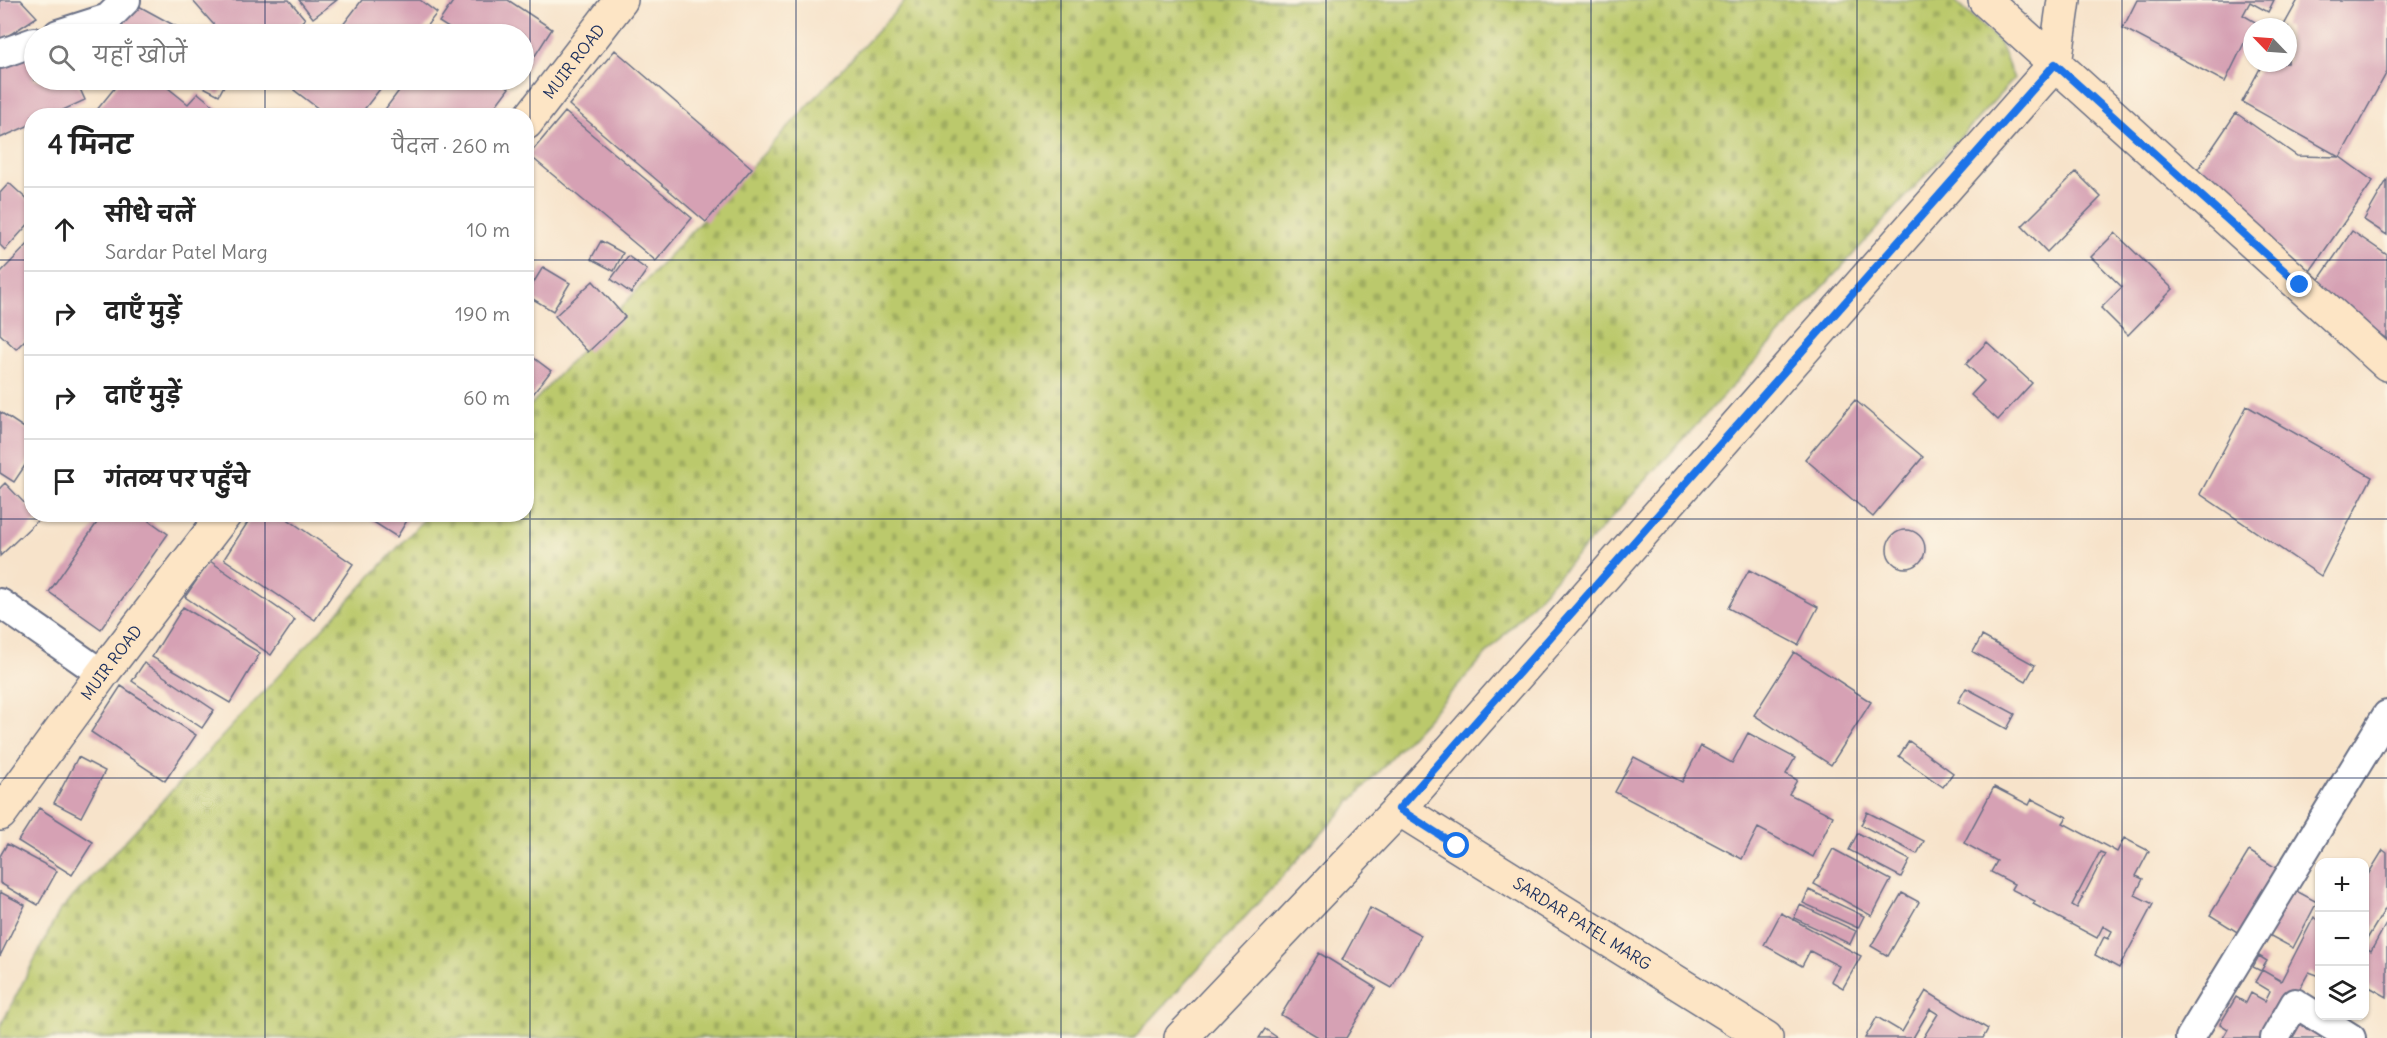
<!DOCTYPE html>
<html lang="hi">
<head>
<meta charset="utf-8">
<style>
  :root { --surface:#fff; --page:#f6f6f6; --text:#222; --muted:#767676; --line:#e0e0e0 }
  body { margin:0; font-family:Delius,"Playpen Sans Deva",sans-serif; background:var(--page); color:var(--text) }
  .controls { position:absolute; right:18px; bottom:18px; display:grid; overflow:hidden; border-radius:12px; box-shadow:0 2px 4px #0004 }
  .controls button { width:54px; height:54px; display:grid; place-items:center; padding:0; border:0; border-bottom:2px solid var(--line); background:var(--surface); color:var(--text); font:30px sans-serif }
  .compass { position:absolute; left:2243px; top:18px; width:54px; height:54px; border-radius:50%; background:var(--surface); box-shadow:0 2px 4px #0004; rotate:295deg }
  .stop { position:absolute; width:18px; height:18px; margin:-14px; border:4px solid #1a73e8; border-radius:50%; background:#fff }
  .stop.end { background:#1a73e8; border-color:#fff; box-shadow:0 2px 6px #0008 }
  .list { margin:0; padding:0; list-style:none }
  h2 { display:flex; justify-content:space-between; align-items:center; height:78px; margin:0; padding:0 24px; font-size:26px }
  h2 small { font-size:20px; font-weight:400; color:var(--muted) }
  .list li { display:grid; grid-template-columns:39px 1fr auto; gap:18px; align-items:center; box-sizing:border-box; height:84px; padding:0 24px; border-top:2px solid var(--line) }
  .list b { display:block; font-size:22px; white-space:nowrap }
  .list p { margin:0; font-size:20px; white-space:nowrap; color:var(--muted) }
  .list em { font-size:20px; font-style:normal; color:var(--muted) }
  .icon { flex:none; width:33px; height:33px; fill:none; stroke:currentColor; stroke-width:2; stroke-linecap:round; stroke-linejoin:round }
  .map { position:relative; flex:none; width:2387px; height:1038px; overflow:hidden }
  .search { position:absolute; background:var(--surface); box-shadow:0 2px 4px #0004; left:24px; top:24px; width:510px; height:66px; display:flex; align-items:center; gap:15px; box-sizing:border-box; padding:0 21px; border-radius:33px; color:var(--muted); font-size:22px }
  .panel { position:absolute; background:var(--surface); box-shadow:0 2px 4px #0004; left:24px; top:108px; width:510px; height:414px; border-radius:24px }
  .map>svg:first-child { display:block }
  .cemetery { fill:url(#cemetery-stones); stroke:#6b7c65; stroke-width:1.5 }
  .building { fill:#d6a1b4; fill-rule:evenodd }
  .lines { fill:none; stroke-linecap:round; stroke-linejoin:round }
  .street-casing { stroke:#686e84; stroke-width:32 }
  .secondary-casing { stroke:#686e84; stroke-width:36 }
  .street { stroke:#fff; stroke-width:28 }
  .secondary { stroke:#fde5c5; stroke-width:33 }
  .route { stroke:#1a73e8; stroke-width:8 }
  .grid { fill:none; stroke:#1b2f5e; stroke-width:1.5; stroke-opacity:0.55 }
  .labels { text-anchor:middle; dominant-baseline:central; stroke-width:5; stroke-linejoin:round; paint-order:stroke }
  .street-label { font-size:16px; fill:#1b2f5e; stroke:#fcf5e5 }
</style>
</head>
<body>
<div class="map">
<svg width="2387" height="1038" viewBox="0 0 2387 1038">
  <defs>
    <pattern id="cemetery-stones" width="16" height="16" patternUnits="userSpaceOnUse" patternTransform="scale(1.5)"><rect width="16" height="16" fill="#bbc96c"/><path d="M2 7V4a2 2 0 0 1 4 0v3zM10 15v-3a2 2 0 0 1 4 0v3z" fill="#a0ad60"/></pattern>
  </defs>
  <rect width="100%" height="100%" fill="#fcf5e5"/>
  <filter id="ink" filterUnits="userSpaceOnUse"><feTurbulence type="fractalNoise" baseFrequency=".0167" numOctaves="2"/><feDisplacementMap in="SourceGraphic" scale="12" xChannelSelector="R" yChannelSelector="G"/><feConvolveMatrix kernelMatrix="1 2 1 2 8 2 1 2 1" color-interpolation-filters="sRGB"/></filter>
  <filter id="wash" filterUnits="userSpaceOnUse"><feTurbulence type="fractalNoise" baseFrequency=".008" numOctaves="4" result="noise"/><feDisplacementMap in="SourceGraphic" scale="24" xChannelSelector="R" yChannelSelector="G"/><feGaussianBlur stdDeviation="1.35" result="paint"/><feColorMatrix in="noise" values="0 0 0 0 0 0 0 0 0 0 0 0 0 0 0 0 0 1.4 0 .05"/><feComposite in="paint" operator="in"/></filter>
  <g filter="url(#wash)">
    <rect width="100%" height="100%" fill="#f7e3ca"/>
    <!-- cemetery -->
    <path class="cemetery" d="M906 0H1954L1999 42 2014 79 1134 1038H0V1027L59 912 428 515 526 514 527 409Z"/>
    <g id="blocks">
      <!-- building -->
      <path class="building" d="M0 0H21L37 17 0 41Z
        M192 0H289L305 19 287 34H222Z
        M299 0H337L313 18Z
        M362 0H420L437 13 420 34H336Z
        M454 0H508L552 29 524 73V34H458L439 22Z
        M2137 0H2274L2268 12 2250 2 2243 15 2257 23 2252 27 2225 82 2123 28Z
        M2298 0H2387V72L2340 157 2242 102 2263 63H2288V27H2283Z
        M135 4 190 34H118Z
        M615 50 752 168 706 222 569 105Z
        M34 52V80H76L85 100 50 116H32V124L0 138V67Z
        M121 80H158L188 104 198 93 226 116H92Z
        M190 80H227L219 95Z
        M301 80H387L359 116H328L294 90Z
        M407 80H498L509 88 488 116H380Z
        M565 112 692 218 656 261 529 155Z
        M2236 113 2297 156 2340 157 2373 181 2308 274 2196 172Z
        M2076 172 2101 197 2047 252 2022 226Z
        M2387 180V235L2364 220Z
        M9 183 32 204V220L5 250 0 245V193Z
        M2352 231 2387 255V339L2313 288Z
        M2115 233 2173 289 2128 335 2101 308 2122 287 2091 257Z
        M32 240V333L16 349 0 334V273Z
        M601 241 623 253 614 271 591 259Z
        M628 256 647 270 631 293 611 279Z
        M543 267 570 283 553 311 526 295Z
        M593 281 625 317 588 352 555 316Z
        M1987 342 2032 383 1998 420 1971 395 1984 381 1966 364Z
        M526 352 551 371 526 403Z
        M1855 400 1923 457 1873 517 1805 459Z
        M2247 406 2372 477 2321 576 2200 494Z
        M0 412 32 433V455L14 482 0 473Z
        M5 483 32 511V514L39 519 0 556V488Z
        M103 514H140L168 534 101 629 49 592Z
        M253 514H280L353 564 315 620 224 559Z
        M361 514H411L397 537Z
        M1887 549a19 19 0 1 1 38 0a19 19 0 1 1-38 0Z
        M210 561 295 620 271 655 185 597Z
        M1749 570 1818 607 1798 645 1728 608Z
        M183 607 260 653 230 703 152 657Z
        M1982 636 2035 665 2026 681 1973 652Z
        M1794 652 1871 702 1831 765 1754 715Z
        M144 663 214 710 202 728 132 681Z
        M121 686 196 735 165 781 91 732Z
        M1966 688 2015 714 2007 729 1958 702Z
        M1748 733 1795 758 1786 774 1797 780 1789 794 1833 816 1813 857 1758 828 1742 859 1615 792 1634 757 1682 782 1701 746 1732 763Z
        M1909 741 1953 773 1943 787 1899 756Z
        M78 757 105 771 81 817 54 803Z
        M1994 787 2029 805 2032 799 2067 817 2063 823 2117 852 2124 838 2149 851 2136 876 2143 879 2135 895 2153 904 2119 968 2095 955 2104 937 2108 939 2112 931 2103 926 2097 938 2033 904 2035 901 2011 889 2014 884 1991 872 1997 861 1964 843ZM2100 852 2105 854 2077 908 2072 905Z
        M39 808 93 842 72 875 18 841Z
        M1867 812 1924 841 1917 854 1861 825Z
        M1858 833 1910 860 1901 877 1849 850Z
        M7 844 57 871 38 905 0 883V856Z
        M1833 849 1891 880 1872 916 1814 884Z
        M2383 850 2387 853V906L2364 944V881Z
        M2249 851 2281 871 2242 935 2210 915Z
        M2289 887 2317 902 2293 948 2265 933Z
        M1809 890 1864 916 1858 928 1803 903Z
        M0 892 25 905 0 956Z
        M1902 893 1919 902 1888 956 1871 946Z
        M1800 905 1856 931 1850 944 1794 918Z
        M1370 908 1421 935 1392 988 1342 960Z
        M1781 913 1861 956 1843 988 1831 981 1839 966 1810 951 1802 966 1764 945Z
        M2314 917 2320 921V976L2309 972 2272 1038H2223L2228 1029 2220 1024 2236 997 2246 1003 2251 993 2265 1001 2270 991 2255 982 2262 970 2281 981Z
        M2387 922V997L2364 984V950L2366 948 2371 951Z
        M1319 953 1376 988 1346 1038H1320L1281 1015Z
        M2259 956 2267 961 2261 971 2253 967Z
        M1926 991 1988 1029 1983 1038H1923L1938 1014 1930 1009 1913 1038H1865L1877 1017 1902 1032Z
        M2295 1014 2335 1038H2281Z
        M1265 1029 1278 1038H1259Z"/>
    </g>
  </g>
  <g filter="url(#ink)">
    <use href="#blocks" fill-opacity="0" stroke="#686e84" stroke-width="1.5"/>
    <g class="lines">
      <defs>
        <path id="street" d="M58 34 108 18 126 0
          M0 54 34 42
          M0 603 102 674
          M2190 1038 2387 715
          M2275 1038 2295 1003 2351 1038"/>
        <g id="secondary">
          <path d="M1985 0 2387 364"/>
          <path id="s1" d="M526 123 621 0"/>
          <path id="s2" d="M1399 809 1766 1038"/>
          <path id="s3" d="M0 814 102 674 225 514"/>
          <path d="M1181 1038 1399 809 2055 64 2064 0"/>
        </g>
      </defs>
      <!-- street casing -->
      <use href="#street" class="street-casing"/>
      <!-- secondary casing -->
      <use href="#secondary" class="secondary-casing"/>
      <!-- street -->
      <use href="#street" class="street"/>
      <!-- secondary -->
      <use href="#secondary" class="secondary"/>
    </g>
  </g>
  <g class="lines" filter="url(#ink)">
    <!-- route -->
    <path class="route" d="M1457 846 1399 809 2055 64 2300 285"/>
  </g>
  <!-- grid -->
  <path class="grid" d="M265 0V34M530 0V1038M796 0V1038M1061 0V1038M1326 0V1038M1591 0V1038M1857 0V1038M2122 0V1038M265 80V116M0 260H32M526 260H2387M265 514V1038M0 519H2387M0 778H2387"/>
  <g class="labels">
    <!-- street labels -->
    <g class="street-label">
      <text stroke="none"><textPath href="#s1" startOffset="78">MUIR ROAD</textPath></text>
      <text stroke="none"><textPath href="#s3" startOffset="188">MUIR ROAD</textPath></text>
      <text stroke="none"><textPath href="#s2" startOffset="216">SARDAR PATEL MARG</textPath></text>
    </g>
  </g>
</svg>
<div class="controls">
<button>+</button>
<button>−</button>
<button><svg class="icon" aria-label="layers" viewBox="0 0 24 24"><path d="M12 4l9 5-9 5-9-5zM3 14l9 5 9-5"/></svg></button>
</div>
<svg class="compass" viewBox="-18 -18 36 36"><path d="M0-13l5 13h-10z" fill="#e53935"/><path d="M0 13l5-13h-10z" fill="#767676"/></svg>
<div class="stop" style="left:1457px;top:846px"></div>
<div class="stop end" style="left:2300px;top:285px"></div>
<div class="search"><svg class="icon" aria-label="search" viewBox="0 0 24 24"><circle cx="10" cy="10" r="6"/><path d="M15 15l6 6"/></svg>यहाँ खोजें</div>
<section class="panel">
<h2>4 मिनट<small>पैदल · 260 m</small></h2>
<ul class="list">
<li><svg class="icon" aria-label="ahead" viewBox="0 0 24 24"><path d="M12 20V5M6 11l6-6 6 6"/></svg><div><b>सीधे चलें</b><p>Sardar Patel Marg</p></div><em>10 m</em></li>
<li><svg class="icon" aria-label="right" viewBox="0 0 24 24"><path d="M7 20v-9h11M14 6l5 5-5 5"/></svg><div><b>दाएँ मुड़ें</b></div><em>190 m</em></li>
<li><svg class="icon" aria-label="right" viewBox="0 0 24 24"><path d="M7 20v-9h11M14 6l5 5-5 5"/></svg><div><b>दाएँ मुड़ें</b></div><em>60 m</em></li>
<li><svg class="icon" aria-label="arrive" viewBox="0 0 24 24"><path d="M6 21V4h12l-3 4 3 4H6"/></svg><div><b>गंतव्य पर पहुँचे</b></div></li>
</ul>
</section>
</div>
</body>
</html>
